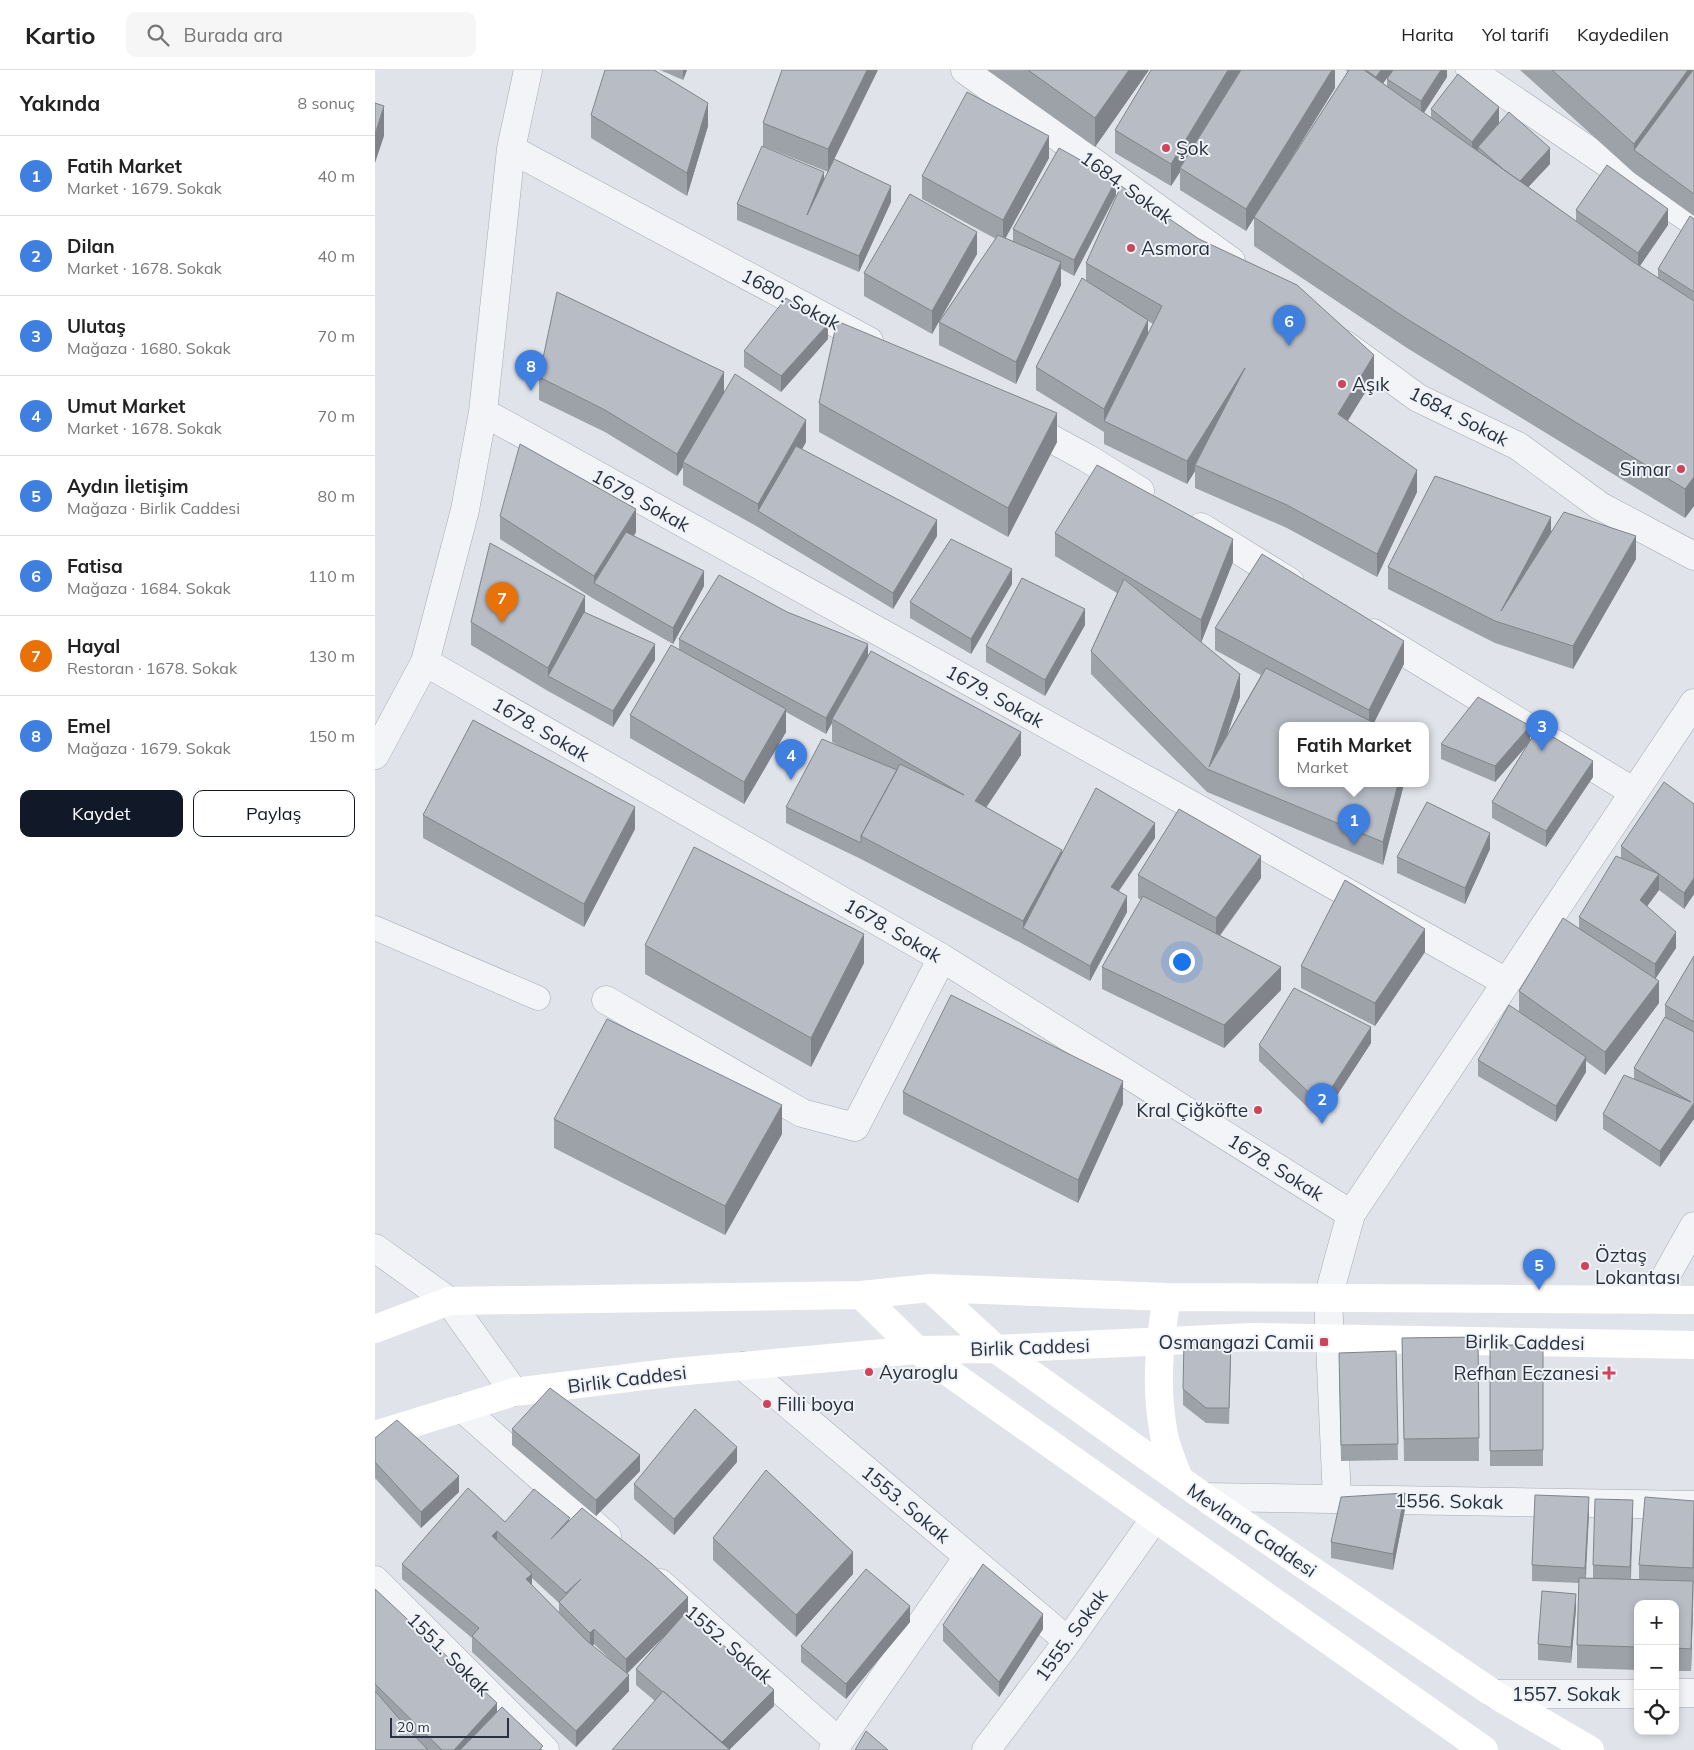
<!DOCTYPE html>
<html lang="tr">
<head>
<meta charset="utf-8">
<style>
  :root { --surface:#fff; --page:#f6f6f6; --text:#222; --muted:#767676; --line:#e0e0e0; --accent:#111827 }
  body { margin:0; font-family:Mulish,sans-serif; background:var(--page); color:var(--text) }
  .controls { position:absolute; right:15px; bottom:15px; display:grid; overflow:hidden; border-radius:10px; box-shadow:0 2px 8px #0003 }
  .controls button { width:45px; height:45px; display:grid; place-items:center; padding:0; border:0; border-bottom:1px solid var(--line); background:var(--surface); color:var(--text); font:25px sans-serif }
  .scale { position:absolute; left:15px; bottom:12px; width:119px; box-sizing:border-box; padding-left:5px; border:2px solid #283140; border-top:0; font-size:14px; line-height:18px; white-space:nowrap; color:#283140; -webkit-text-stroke:4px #eff2f6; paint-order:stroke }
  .you { position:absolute; left:806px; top:891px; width:18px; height:18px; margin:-12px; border:4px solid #fff; border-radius:50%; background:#1a73e8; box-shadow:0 0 0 8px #1a73e833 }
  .badge { display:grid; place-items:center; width:32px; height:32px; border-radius:50%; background:var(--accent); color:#fff; font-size:16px; font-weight:700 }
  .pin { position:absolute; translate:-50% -41px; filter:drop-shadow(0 1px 2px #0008) }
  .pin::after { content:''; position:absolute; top:26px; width:18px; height:15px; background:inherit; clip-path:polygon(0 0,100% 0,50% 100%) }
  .popup { position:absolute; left:904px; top:652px; width:150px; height:65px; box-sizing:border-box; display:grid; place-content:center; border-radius:10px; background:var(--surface); filter:drop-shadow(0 1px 4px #0005); font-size:16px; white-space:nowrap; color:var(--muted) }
  .popup b { font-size:19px; color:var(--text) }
  .popup::after { content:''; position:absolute; left:50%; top:100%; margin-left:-10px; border:10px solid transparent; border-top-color:var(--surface) }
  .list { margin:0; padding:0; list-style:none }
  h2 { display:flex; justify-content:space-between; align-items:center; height:65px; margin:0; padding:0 20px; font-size:21px }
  h2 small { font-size:16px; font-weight:400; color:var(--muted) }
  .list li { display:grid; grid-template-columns:32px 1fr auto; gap:15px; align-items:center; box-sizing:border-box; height:80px; padding:0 20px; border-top:1px solid var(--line) }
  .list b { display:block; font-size:19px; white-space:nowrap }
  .list p { margin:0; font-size:16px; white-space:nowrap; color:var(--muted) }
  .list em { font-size:16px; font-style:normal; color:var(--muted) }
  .actions { display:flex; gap:10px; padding:15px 20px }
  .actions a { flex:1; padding:11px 0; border:1px solid var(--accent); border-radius:10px; text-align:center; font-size:18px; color:var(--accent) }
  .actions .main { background:var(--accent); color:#fff }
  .icon { flex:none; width:28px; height:28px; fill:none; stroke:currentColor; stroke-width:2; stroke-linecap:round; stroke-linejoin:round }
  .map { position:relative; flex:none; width:1319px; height:1680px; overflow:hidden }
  header { display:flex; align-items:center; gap:30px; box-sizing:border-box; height:70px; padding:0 25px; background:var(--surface); border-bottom:1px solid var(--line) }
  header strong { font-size:24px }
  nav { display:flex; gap:28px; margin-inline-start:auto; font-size:18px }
  .search { width:350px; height:45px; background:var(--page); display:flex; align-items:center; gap:12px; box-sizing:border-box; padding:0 18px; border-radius:10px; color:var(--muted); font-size:19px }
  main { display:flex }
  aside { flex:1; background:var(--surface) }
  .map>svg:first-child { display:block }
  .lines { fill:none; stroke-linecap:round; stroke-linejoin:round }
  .lane-casing { stroke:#a5aab3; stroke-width:25 }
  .street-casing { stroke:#a5aab3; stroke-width:29 }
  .lane { stroke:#f2f4f7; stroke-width:24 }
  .street { stroke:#f2f4f7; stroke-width:28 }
  .secondary { stroke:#fff; stroke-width:28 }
  .wall { fill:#9da2a9; fill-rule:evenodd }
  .shaded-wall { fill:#80848a }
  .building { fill:#b7bcc5; stroke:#80848a }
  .poi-dot { fill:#ce455b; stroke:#eff2f6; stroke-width:2 }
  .labels { text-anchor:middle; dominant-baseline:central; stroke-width:4; stroke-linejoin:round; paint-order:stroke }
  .poi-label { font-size:19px; fill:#283140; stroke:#eff2f6; text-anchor:start }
  .street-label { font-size:19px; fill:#283140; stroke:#eff2f6 }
</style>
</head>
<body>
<header>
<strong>Kartio</strong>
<div class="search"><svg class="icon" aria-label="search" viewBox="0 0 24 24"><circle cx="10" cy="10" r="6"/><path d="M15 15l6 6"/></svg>Burada ara</div>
<nav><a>Harita</a><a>Yol tarifi</a><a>Kaydedilen</a></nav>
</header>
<main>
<aside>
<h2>Yakında<small>8 sonuç</small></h2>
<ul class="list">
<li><span class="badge" style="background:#3f7fe0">1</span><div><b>Fatih Market</b><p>Market · 1679. Sokak</p></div><em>40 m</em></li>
<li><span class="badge" style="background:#3f7fe0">2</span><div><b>Dilan</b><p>Market · 1678. Sokak</p></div><em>40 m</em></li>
<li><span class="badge" style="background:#3f7fe0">3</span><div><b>Ulutaş</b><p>Mağaza · 1680. Sokak</p></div><em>70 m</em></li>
<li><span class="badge" style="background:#3f7fe0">4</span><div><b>Umut Market</b><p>Market · 1678. Sokak</p></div><em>70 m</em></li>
<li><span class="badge" style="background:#3f7fe0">5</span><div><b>Aydın İletişim</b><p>Mağaza · Birlik Caddesi</p></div><em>80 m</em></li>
<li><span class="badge" style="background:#3f7fe0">6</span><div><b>Fatisa</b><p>Mağaza · 1684. Sokak</p></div><em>110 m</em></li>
<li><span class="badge" style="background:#e8710a">7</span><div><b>Hayal</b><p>Restoran · 1678. Sokak</p></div><em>130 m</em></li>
<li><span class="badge" style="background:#3f7fe0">8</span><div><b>Emel</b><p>Mağaza · 1679. Sokak</p></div><em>150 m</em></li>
</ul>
<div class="actions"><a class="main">Kaydet</a><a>Paylaş</a></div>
</aside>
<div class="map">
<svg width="1319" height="1680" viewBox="0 0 1319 1680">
  <rect width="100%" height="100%" fill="#e0e3e9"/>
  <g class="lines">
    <defs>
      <path id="lane" d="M0 858 163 928"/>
      <path id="street" d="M590 0 856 191
        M1095 0 1319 152
        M136 79 494 271
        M969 274 1043 328 1143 376 1225 436 1319 486
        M108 342 779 714 1131 912
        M649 354 712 388 765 421
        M826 457 915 512
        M998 563 1259 722
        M50 592 567 888 976 1144
        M0 685 50 592 90 440 108 342 136 79 153 0
        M231 930 427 1043 480 1057 567 888
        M0 1178 74 1231 139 1322
        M1278 1229 1319 1156
        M368 1296 693 1571
        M87 1338 232 1466
        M829 1427 1319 1435
        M962 1429 953 1228 976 1144 1319 633
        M0 1510 170 1680
        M285 1513 464 1672
        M1300 1623H1319
        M1119 1624H1263
        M458 1680 593 1487
        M611 1680 693 1571 780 1448"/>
    </defs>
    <!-- lane casing -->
    <use href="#lane" class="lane-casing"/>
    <!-- street casing -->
    <use href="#street" class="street-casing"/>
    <!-- lane -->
    <use href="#lane" class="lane"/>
    <!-- street -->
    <use href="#street" class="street"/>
    <!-- secondary -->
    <path class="secondary" d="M555 1218 621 1279 829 1427 1119 1624 1215 1680
      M486 1225 542 1280 1109 1680
      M792 1227C784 1273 780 1318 789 1365 792 1380 799 1395 804 1409
      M0 1259 74 1231 486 1225 555 1218 792 1227 1319 1230
      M0 1365 139 1322 301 1302 542 1280 621 1279 877 1267 1319 1275"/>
  </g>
  <!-- wall -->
  <path class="wall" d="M285 0H312L308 10Z
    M407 0 459 89 516 132 484 202 362 150V134L449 110 453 102 388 76V53Z
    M612 0H774L720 77Z
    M960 0V18L884 141 973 2 970 0H1072V7L1049 43 1056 48V39L1124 53 1175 94 1153 117 1201 151V140L1293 155 1264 196 1283 208V199L1319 149V436L1310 448 1032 278 879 176V148L871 161 805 120V102L796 116 740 83V60ZM1016 2 1012 9V16L1008 13Z
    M1145 0H1319V146L1259 103Z
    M216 45 333 56 312 126 216 68Z
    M674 88 630 168 638 171V159L741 125 699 206 686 199V215L641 314 564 275V252L621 169 547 129V106Z
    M602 184 557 264 489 226V203Z
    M711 193 999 308 972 351 1042 422 1002 507 912 458 820 418V401L812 414 729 374V362L661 320V297L711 211ZM773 251 778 254 773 264Z
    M453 269 406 322 369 297V281Z
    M164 307 349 323 431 372 427 379 562 466 518 539 383 457 308 415V397L302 406 230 362 164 330Z
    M444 333 682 372 633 467 444 362Z
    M125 446 261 462 259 466 329 516 298 574 219 529 125 469Z
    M680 463 858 492 826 572 865 627 853 663 886 605 840 580V558L1029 594 999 653 1029 714 1008 795 832 722 716 604V581L742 523 680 486Z
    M1176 463 1261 489 1198 599 1120 573 1013 519V497Z
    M637 514 596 584 535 548V532Z
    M210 543 280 590 238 657 173 621 96 575V552Z
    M710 555 670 626 611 592V576Z
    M304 569 493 586 646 685 611 738 687 784 780 768 744 821 752 842 715 911 648 874 486 789 411 753V737L468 678 457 672V653L451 664 411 642V662L369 734 255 668V645L304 580Z
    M1155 671 1218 707 1171 777 1117 748V732L1153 674 1120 712 1066 689V674Z
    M1319 734V824L1309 839 1284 820 1272 836 1301 878 1281 908 1284 933 1230 1005 1211 991V1002L1181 1052 1103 1006V990L1144 942V921L1204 858V847L1246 788V776Z
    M48 745 260 759 209 857 48 768Z
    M1115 779 1090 834 1022 803V787Z
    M763 805 886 808 845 866 906 920 849 978 727 919V897L766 830 763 828Z
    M270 875 489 893 436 997 270 904Z
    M1050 882 1000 956 926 918V896Z
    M1319 886V1049L1285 1097 1228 1059V1044L1259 1009V998L1290 947V935Z
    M996 973 946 1050 884 991V975Z
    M528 1022 748 1034 703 1133 528 1044Z
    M179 1049 407 1064 350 1165 179 1078Z
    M1103 1267 1104 1391H1029L1027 1268Z
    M1115 1275H1168V1396H1115Z
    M1021 1281 1023 1390 966 1391 964 1299Z
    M856 1286 854 1354 831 1353 808 1335V1319Z
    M137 1359 265 1401 221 1446 137 1375Z
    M0 1368 84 1422 46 1458 0 1408Z
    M362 1392 299 1465 259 1429V1414Z
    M1319 1431V1508L1316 1601H1300V1534H1263V1600L1202 1598V1575L1204 1513 1157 1511V1495L1214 1443 1211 1508H1218V1495L1258 1446 1256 1509 1264 1510V1495Z
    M1030 1439 1018 1500 956 1488V1472Z
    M195 1450 313 1543H312L399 1636 354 1680 280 1631 261 1615V1599L293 1562 252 1604 254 1621 201 1677 97 1582V1568L27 1509V1494L130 1452ZM157 1508 184 1533V1543L157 1516ZM219 1574 238 1592 218 1576Z
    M338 1468 478 1504 421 1567 338 1490Z
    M0 1519 122 1642 168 1680H0Z
    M1201 1539 1196 1593 1163 1590V1574Z
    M535 1552 471 1629 426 1592V1576Z
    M568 1555 668 1559 624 1627 568 1571Z"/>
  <!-- shaded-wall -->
  <path class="shaded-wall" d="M308 0H312L308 10Z
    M492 0H503L453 102V79Z
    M754 0H774L720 77V48Z
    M853 0H866L805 98V102L796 116V94Z
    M957 0H960V18L871 161V139Z
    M1006 0H1018L1001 23V7Z
    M1066 0H1072V7L1046 47V31Z
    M1313 0H1319L1259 80V74Z
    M333 33V56L312 126V103Z
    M9 36V66L0 93V64Z
    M1124 37V53L1103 77V80L1097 88V72Z
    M674 66V88L628 173V150Z
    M1175 78V94L1143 128V113Z
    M449 102V118L432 145Z
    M741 110V125L699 206V190Z
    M516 116V132L484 202V186Z
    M1293 139V155L1263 199V183Z
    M602 162V184L557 264V241Z
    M686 192V215L641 314V292Z
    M773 250V273L729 351V339Z
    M453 254V269L406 322V306Z
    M999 285V308L963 367V344Z
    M870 298 820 395V401L812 414V391Z
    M349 302V325L308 392V397L302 406V384Z
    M682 343V372L633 467V438Z
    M431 350V372L390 445 383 441V434Z
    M1042 400V422L1002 507V484Z
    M1319 407V436L1310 448V419Z
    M261 439V462L226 517 219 513V506Z
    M1176 447V470L1126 541Z
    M562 450V466L518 539V523Z
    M1261 466V489L1198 599V576Z
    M858 469V492L826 573V550Z
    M637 499V514L596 584V569Z
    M329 501V516L298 574V558Z
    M210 526V549L173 606V598Z
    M710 539V555L670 626V610Z
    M1029 571V594L997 656H994V640Z
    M280 574V590L238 657V641Z
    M493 574V590L457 649V653L451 664V648Z
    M865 604V627L839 702 834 697Z
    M411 639V662L369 734V712Z
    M1155 656V672L1120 712V696Z
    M646 662V685L600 754V731Z
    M1218 691V707L1171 777V761Z
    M1023 714H1029L1008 795V772Z
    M260 737V759L209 857V834Z
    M780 753V768L736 832V817Z
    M1115 763V779L1090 834V818Z
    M687 780V803L648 858V874V851Z
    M886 786V808L841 870V848Z
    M1284 804V820L1265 846V830Z
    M1319 808V824L1309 839V823Z
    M752 826V842L715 911V896Z
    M1050 859V882L1000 956V933Z
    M1301 862V878L1280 909V894Z
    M489 864V893L436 997V968Z
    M906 897V920L849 978V955Z
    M1284 911V933L1230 1005V982Z
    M996 957V973L946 1050V1034Z
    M1211 987V1002L1181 1052V1036Z
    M748 1011V1034L703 1133V1110Z
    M1319 1033V1049L1285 1097V1081Z
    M407 1035V1064L350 1165V1136Z
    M362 1377V1392L299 1465V1449Z
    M265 1385V1401L221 1446V1430Z
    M84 1406V1422L46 1458V1442Z
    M1030 1423V1439L1018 1500V1484Z
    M1214 1427V1443L1210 1513V1498Z
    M1258 1430V1446L1255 1512V1497Z
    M122 1461V1476L117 1466Z
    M478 1482V1504L421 1567V1545Z
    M157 1504V1519L151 1509Z
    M1318 1511V1534L1316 1601V1579Z
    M1201 1524V1539L1196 1593V1577Z
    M313 1527V1543L251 1604V1589Z
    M535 1536V1552L471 1629V1614Z
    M668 1544V1559L624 1627V1612Z
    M219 1559V1574L215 1578V1563Z
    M254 1605V1621L201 1677V1661Z
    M399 1620V1636L354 1680H347V1672Z
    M122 1633V1649L93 1680H79Z"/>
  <!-- building -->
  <path class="building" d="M230 0H279L333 33 312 103 216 45Z
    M407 0H492L453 79 388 53Z
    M653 0H754L720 48Z
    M776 0H853L796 94 740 60Z
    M866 0H957L871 139 805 98Z
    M974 0H989L1257 191 1319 231V407L1310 419 1032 249 879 147Z
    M991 0H1006L1001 7Z
    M1018 0H1066L1046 31 1012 9Z
    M1177 0H1313L1259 74Z
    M1318 0H1319V124L1259 80Z
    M1083 4 1124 37 1097 72 1056 39Z
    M592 22 674 66 628 150 547 106Z
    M0 33 9 36 0 64Z
    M1134 42 1175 78 1145 111 1129 100 1103 77Z
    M387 76 449 102 432 145 459 89 516 116 484 186 362 134Z
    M684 78 741 110 699 190 638 159Z
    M1232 95 1293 139 1263 183 1201 140Z
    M746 116 824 169 922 215 999 285 963 344 1042 400 1002 484 912 435 820 395 870 298 812 391 729 351 787 236 711 193Z
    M535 124 602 162 557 241 489 203Z
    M1315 146 1319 149V222L1283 199Z
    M623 165 686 192 641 292 564 252Z
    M707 208 773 250 729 339 661 297Z
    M182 222 349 302 302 384 230 340 164 307Z
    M411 228 453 254 406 306 369 281Z
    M462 251 682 343 633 438 444 333Z
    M360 304 431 350 383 434 308 392Z
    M145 374 261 439 219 506 125 446Z
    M421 376 562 450 518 523 383 441Z
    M722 395 858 469 826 550 680 463Z
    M1060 406 1176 447 1126 541 1189 442 1261 466 1198 576 1120 551 1013 497Z
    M251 462 329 501 298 558 219 513Z
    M576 469 637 499 596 569 535 532Z
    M115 473 210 526 173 598 96 552Z
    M887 484 1029 571 994 640 840 558Z
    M344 505 412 542 493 574 451 648 304 569Z
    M647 508 710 539 670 610 611 576Z
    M749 509 865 604 834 697 891 598 1005 656H908V714H1023L1008 772 832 699 716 581Z
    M209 542 280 574 238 641 173 606Z
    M296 575 411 639 369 712 255 645Z
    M496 581 646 662 600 731 687 780 648 851 486 766 525 694 589 725 457 649Z
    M1103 627 1155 656 1120 696 1066 674Z
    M98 650 260 737 209 834 48 745Z
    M1163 658 1218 691 1171 761 1117 732Z
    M447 669 522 700 486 766V773L411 737Z
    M1289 712 1319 734V808L1309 823 1284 804 1265 830 1301 862 1280 894 1204 847 1241 786 1284 804 1246 776Z
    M721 718 780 753 736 817 752 826 715 896 648 858Z
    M1052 732 1115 763 1090 818 1022 787Z
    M804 739 886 786 841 848 763 805Z
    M319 777 489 864 436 968 270 875Z
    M970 810 1050 859 1000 933 926 896Z
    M768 826 906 897 849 955 727 897Z
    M1188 848 1284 911 1230 982 1144 921Z
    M1319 886V952L1290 935Z
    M919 918 996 957 946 1034 884 975Z
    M576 925 748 1011 703 1110 528 1022Z
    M1134 935 1211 987 1181 1036 1103 990Z
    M1290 947 1319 962V1033L1285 1081 1228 1044 1249 1005 1316 1032 1259 998Z
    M232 949 407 1035 350 1136 179 1049Z
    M1103 1267 1104 1368 1029 1369 1027 1268Z
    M809 1269 856 1270 854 1338H831L808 1319Z
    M1115 1275H1168V1380L1115 1381Z
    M1021 1281 1023 1374 966 1375 964 1283Z
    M175 1318 265 1385 221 1430 137 1359Z
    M320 1339 362 1377 299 1449 259 1414Z
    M22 1350 84 1406 46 1442 0 1392V1368Z
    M391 1400 478 1482 421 1545 338 1468Z
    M93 1418 130 1452 159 1419 195 1448 176 1469 207 1438 277 1494 313 1527 251 1589 219 1559 215 1563 184 1532 206 1509 191 1523 122 1461 117 1466 157 1504 151 1509 212 1571 254 1605 201 1661 97 1566 104 1558 27 1494Z
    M1030 1423 1018 1484 956 1472 966 1427Z
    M1160 1425 1214 1427 1210 1498 1157 1495Z
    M1270 1427 1319 1431 1318 1498 1264 1495Z
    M1220 1429 1258 1430 1255 1497 1218 1495Z
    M608 1494 668 1544 624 1612 568 1555Z
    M491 1499 535 1536 471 1614 426 1576Z
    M1204 1508 1318 1511 1316 1579 1300 1578V1534H1263V1577L1202 1575Z
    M0 1519 122 1633 79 1680H67L0 1614Z
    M1167 1521 1201 1524 1196 1577 1163 1574Z
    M311 1542 399 1620 347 1672 288 1621V1622L261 1599Z
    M0 1621 34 1660 53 1680H0Z
    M288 1621 355 1680H237Z
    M127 1637 168 1676 164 1680H85Z
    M491 1661 513 1680H480Z"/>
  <!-- markers -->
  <g class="poi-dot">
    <circle cx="791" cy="78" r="5"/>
    <circle cx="756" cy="178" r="5"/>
    <circle cx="967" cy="314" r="5"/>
    <circle cx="1306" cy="399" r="5"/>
    <circle cx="883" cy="1040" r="5"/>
    <circle cx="1210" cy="1196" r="5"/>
    <rect x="944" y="1267" width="10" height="10" rx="2.5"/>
    <circle cx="494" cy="1302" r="5"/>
    <path d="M1231.5 1295.5h5v5h5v5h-5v5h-5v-5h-5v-5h5z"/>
    <circle cx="392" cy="1334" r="5"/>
  </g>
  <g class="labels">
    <!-- poi labels -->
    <g class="poi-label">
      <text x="801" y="78">Şok</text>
      <text x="766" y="178">Asmora</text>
      <text x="977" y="314">Aşık</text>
      <text x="1296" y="399" text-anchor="end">Simar</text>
      <text x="873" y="1040" text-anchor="end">Kral Çiğköfte</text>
      <text x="1220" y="1185">Öztaş<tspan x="1220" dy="22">Lokantası</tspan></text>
      <text x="939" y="1272" text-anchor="end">Osmangazi Camii</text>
      <text x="504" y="1302">Ayaroglu</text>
      <text x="1224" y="1303" text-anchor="end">Refhan Eczanesi</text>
      <text x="402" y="1334">Filli boya</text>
    </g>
    <!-- street labels -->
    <g class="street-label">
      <text transform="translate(752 117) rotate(36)">1684. Sokak</text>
      <text transform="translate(416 229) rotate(28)">1680. Sokak</text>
      <text transform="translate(1084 346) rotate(27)">1684. Sokak</text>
      <text transform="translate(266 430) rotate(29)">1679. Sokak</text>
      <text transform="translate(620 626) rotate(29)">1679. Sokak</text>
      <text transform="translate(166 659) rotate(30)">1678. Sokak</text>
      <text transform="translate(518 860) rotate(30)">1678. Sokak</text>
      <text transform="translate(901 1097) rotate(32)">1678. Sokak</text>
      <text transform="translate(1150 1272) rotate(1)">Birlik Caddesi</text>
      <text transform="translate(655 1277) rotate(-2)">Birlik Caddesi</text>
      <text transform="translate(252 1309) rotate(-7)">Birlik Caddesi</text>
      <text transform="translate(1074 1431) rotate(1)">1556. Sokak</text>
      <text transform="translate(531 1434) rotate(40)">1553. Sokak</text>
      <text transform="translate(877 1460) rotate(34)">Mevlana Caddesi</text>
      <text transform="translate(696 1565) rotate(-54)">1555. Sokak</text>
      <text transform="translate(354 1574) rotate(41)">1552. Sokak</text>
      <text transform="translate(74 1584) rotate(45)">1551. Sokak</text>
      <text x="1191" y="1624">1557. Sokak</text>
    </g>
  </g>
</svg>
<div class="controls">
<button>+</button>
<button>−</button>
<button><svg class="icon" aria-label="locate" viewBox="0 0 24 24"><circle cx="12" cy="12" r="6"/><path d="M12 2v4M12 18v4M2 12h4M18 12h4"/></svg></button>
</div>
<div class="scale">20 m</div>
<div class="you"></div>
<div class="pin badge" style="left:979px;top:775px;background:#3f7fe0">1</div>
<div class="popup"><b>Fatih Market</b>Market</div>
<div class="pin badge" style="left:947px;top:1054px;background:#3f7fe0">2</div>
<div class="pin badge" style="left:1167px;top:681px;background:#3f7fe0">3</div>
<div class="pin badge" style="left:416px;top:710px;background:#3f7fe0">4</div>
<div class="pin badge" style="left:1164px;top:1220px;background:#3f7fe0">5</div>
<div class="pin badge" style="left:914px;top:276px;background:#3f7fe0">6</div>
<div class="pin badge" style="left:127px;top:553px;background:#e8710a">7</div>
<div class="pin badge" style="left:156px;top:321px;background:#3f7fe0">8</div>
</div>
</main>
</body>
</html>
